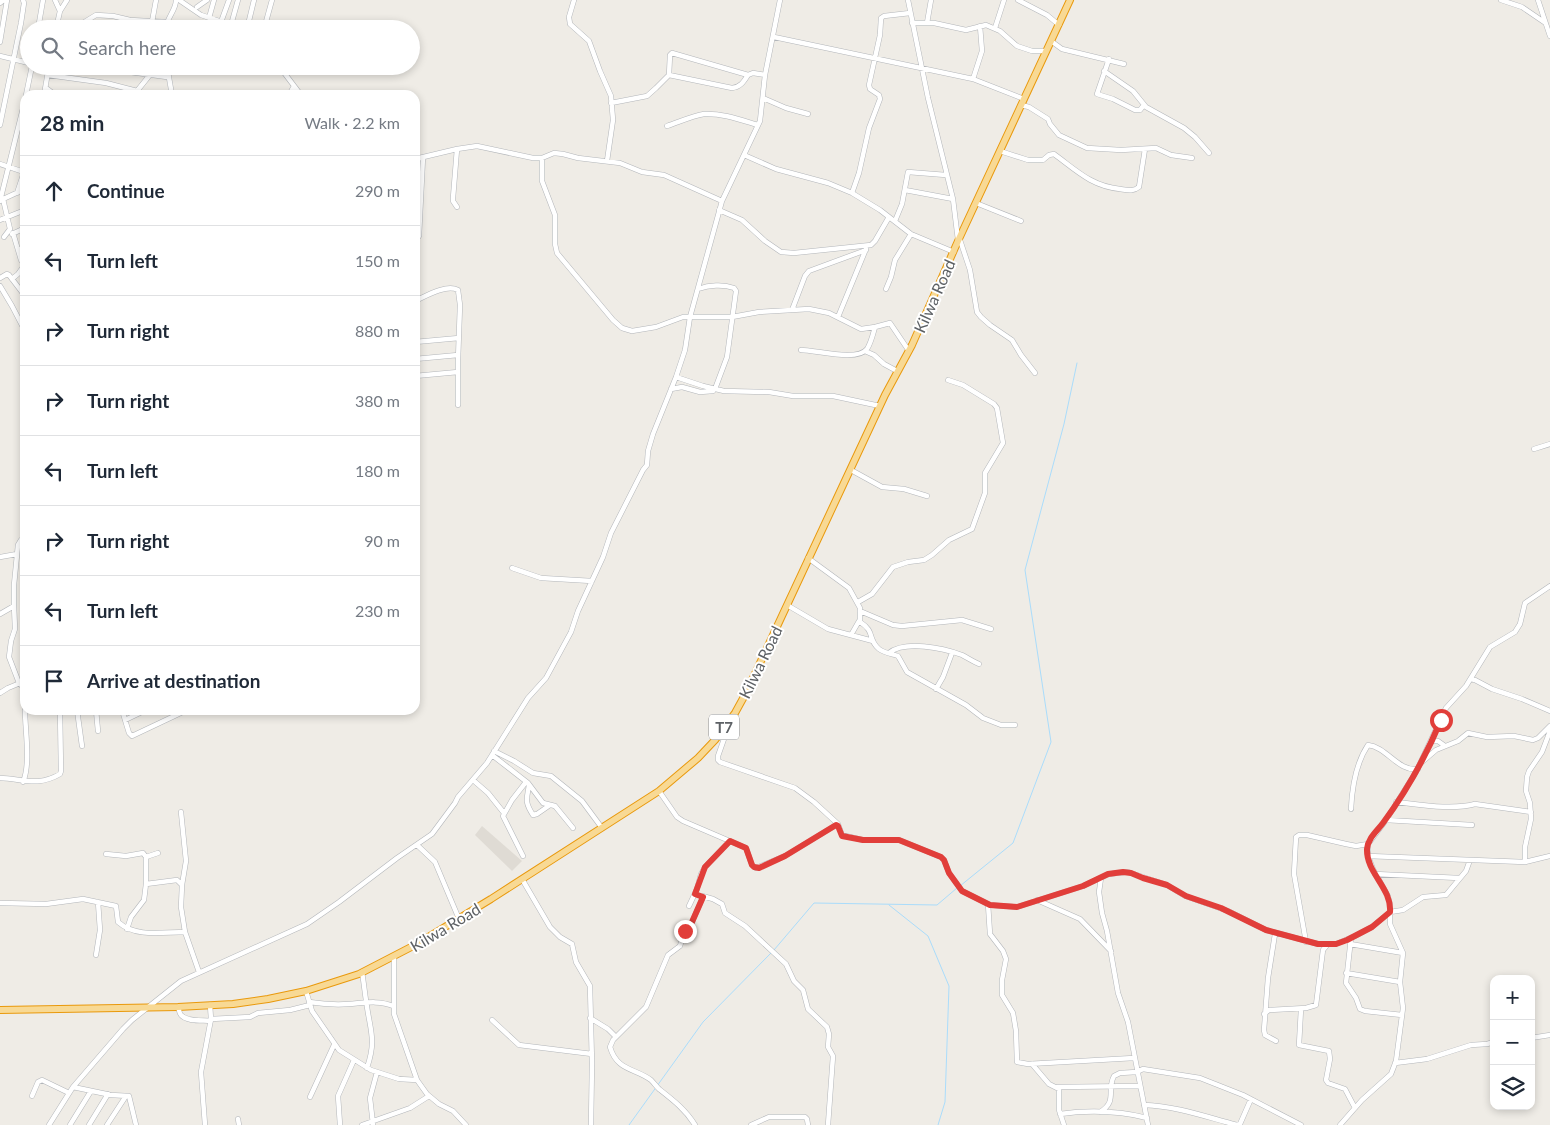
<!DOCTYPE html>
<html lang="en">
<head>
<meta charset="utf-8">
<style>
  :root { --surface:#fff; --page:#f2f2f3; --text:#1f2937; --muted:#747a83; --line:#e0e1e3 }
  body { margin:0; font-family:Lato,sans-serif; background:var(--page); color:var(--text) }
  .controls { position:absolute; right:15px; bottom:15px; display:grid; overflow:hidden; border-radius:10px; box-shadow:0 2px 8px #0003 }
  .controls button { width:45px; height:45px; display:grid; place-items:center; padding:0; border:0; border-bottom:1px solid var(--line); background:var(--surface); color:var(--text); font:25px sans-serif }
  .stop { position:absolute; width:15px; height:15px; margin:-11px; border:4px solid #e13e3a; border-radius:50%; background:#fff }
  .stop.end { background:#e13e3a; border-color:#fff; box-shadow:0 1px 5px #0008 }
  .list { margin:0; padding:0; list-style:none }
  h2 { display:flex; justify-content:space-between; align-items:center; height:65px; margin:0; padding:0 20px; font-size:21px }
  h2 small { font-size:16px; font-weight:400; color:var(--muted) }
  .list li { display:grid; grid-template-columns:32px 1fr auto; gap:15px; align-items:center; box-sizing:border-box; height:70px; padding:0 20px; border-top:1px solid var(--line) }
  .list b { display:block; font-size:19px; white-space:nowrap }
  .list em { font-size:16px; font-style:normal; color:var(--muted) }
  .icon { flex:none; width:28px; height:28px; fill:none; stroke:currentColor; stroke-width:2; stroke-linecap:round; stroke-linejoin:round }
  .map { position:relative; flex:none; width:1550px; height:1125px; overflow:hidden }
  .search { position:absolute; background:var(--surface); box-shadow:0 2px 8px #0003; left:20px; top:20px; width:400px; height:55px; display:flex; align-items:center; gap:12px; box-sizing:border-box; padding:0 18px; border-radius:28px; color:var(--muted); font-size:19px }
  .panel { position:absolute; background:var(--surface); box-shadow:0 2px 8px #0003; left:20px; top:90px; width:400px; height:625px; border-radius:15px }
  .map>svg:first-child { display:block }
  .education { fill:#dfdbd4 }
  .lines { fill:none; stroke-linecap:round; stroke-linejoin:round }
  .stream { stroke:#aadcfb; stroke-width:1 }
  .minor-casing { stroke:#b3b6ba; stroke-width:5.5 }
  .highway-casing { stroke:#e9990c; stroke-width:8 }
  .minor { stroke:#fff; stroke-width:4.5 }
  .highway { stroke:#f8d994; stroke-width:6 }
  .route { stroke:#e13e3a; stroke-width:6 }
  .labels { text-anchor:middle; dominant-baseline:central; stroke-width:4; stroke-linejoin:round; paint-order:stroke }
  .shield { fill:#fff; stroke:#8e9093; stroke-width:1 }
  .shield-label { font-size:15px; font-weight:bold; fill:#5d6165 }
  .street-label { font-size:16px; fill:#5d6165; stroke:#fff }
</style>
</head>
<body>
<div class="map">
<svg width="1550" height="1125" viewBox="0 0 1550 1125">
  <rect width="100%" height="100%" fill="#efece6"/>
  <!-- education -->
  <path class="education" d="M482 826 522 861 512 871 475 835Z"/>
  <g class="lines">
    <!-- stream -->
    <path class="stream" d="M960 886 1013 843 1051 742 1025 570 1064 424 1077 363
      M889 905 928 936 949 986 945 1102 938 1125
      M774 950 814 903 937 905 957 888
      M629 1125 703 1022 771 953"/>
    <defs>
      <path id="minor" d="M55 0 60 11
        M179 0 201 15 231 25 235 29
        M574 0 569 17 570 24 589 41 600 71 611 96 613 120 607 161
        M908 0 928 98 953 199 958 240
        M1018 0 1047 15 1059 25
        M1501 0 1522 7 1544 22
        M1538 0 1550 36
        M0 3 4 0
        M197 7 207 0
        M209 18 214 0
        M152 22 156 0
        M221 22 229 0
        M912 23H934L966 30 986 25 1000 31 1017 46 1032 51H1046
        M927 23 931 0
        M231 25 238 0
        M995 28 1004 0
        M38 29 43 0
        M56 29 60 11 67 0
        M73 29 96 15 113 16 130 20 166 22
        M166 29C166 18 176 11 176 0
        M247 29 254 0
        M264 29 272 0
        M774 37 973 79 1024 99
        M1051 41 1062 49 1124 64
        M0 42 7 0
        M0 56 29 63
        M1109 59 1097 94 1113 99 1135 110H1140L1144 105
        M44 66 115 70 167 77
        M167 66 172 95
        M279 66 301 95
        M1104 71 1133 91 1146 107 1184 128 1195 137 1209 153
        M48 75 106 83 137 91
        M669 75 670 55 672 53 748 75
        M973 79 982 51 980 26
        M46 88 54 94 61 95
        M26 95 32 66
        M44 95 49 66
        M135 95 137 91 157 66
        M289 95 294 86
        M763 98 786 108 808 114
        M611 103 647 96 656 88 669 75 732 88C741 87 744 81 748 75L753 73 765 75
        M1021 105 1029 107 1048 119 1050 124 1059 135 1087 148 1121 150 1156 148 1171 155 1192 158
        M0 125 21 23 24 3 23 0
        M667 126C679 122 692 116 704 114 722 113 741 120 758 125
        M1000 151 1028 160H1043L1049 155 1054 154C1076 170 1091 186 1120 189 1127 190 1133 192 1139 187L1145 149
        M744 155 776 169 828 183 852 193 880 210 911 234 954 252
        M542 158V181L555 215V244L557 253 613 320 622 328 632 331 656 327 683 317H732L759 312 809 309 829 313 861 329 875 327 890 323 909 351
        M415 159 457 149 477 146 533 158H542L554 153 563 154 578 158 620 163 642 172 664 175 722 201
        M0 164 24 172
        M905 190 953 199
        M17 193 25 169
        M852 193 859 173 869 128 880 99 879 95 870 89 869 85 880 35 881 18 884 16 910 13
        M3 199 10 229 4 237
        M1 200 25 189
        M0 201 25 100
        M976 203 1021 221
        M457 207 453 201V198L457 149
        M719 210 742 220 765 241 781 252 794 253 871 245 875 241 889 217
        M0 220 25 210
        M895 221 902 204 908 172 946 175
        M13 233 21 260 25 265
        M12 234 25 228
        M959 237 970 270 977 312 981 317 990 325 1012 340 1021 355 1035 373
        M415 241 419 236 423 157
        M18 250 25 247
        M0 278 7 274 9 275 25 296
        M12 279 18 274 23 267
        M0 286 12 306 25 331
        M698 289C709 285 723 284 734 288L736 291 727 357 715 389
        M886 289 891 277 895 260 911 234
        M415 301C426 296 446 284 458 290L460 305 458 360V405
        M792 310 805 276 809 271 866 250
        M838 317 866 249
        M415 342 459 338
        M801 350C816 350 857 362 867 349 871 343 873 334 875 327
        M865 351 874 355 884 364 897 371
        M415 359 458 355
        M415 376 458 372
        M676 377 703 386 724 391 769 392 793 396H833L880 406
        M671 389 682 387 700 392 713 391
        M1534 449 1550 444
        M851 470 882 487 904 489 927 496
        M0 557 17 554
        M808 558 849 588 860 608V622C876 632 867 639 879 649 884 653 892 654 898 656L907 672 966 705 983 718 1001 725H1015
        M512 568 541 578 592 581
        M858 602 872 594 893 567 908 562 924 560 932 555 949 540 972 529 985 493V473L1003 443 997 408 994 404 963 385 948 380
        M14 605 15 629 11 641 9 657 19 683 23 687 25 700
        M787 605 828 629 873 641
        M860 611 893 625 902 626 962 620 991 629
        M0 614 14 606V585L18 545 21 540 25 539
        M851 635 859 621
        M889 653C905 640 943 648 962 655 968 658 972 661 979 664
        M1471 679 1475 680 1492 689 1522 699 1550 711
        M936 689 943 677 952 653
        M0 693 8 688 25 681
        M77 710 82 746
        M96 710 98 731
        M122 710 129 733 132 736 187 710
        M125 720 146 710
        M720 732 724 739 718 756V760L720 762 795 788 814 802 838 824 842 835 863 840H899L941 857 944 860 949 873 962 891 990 905 1017 907 1083 886 1109 874 1128 872 1167 885 1185 896 1228 911 1266 930 1318 944H1336L1355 936 1372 927 1390 912 1403 910 1423 897 1446 895 1466 871 1470 860
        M1432 741H1438L1445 746
        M494 751 514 761 533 773 551 776 582 801 602 828
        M492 755 528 783 543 803 555 806 573 828
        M1422 762 1436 750 1458 741 1468 733 1487 737 1514 736 1533 740 1538 738 1550 726
        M0 778C23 779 38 787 60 774L61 771 60 710
        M473 780 488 793 504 813
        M23 782C31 763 25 731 25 710
        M529 785C527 799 524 801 533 815L537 814 550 805
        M659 791 677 817 683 821 746 848 752 865 756 868 785 856 836 825 838 826
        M1396 802C1418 805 1454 810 1475 804L1531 812
        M1351 809C1352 788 1356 763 1368 745 1387 747 1398 772 1418 769
        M181 812 186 861 182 885 181 907 185 932 199 972
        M1386 820 1472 825
        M417 845 435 862 459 919
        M106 854 126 856 143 853 146 857
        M523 856 503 816 512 800 526 782
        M1368 856 1525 862 1550 856
        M1525 862V847L1531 819 1530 803 1526 791 1527 777 1529 771 1542 752 1550 731
        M1375 874 1459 878
        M1101 878 1099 892 1102 913 1107 931 1118 993 1128 1022 1148 1125
        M522 879 550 927 560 937 572 944 576 962 590 986 592 1063 591 1125
        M146 884 177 880 182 885
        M695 894 713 899 722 904 725 913 745 926 786 964 794 981 803 990 808 1009 827 1027 829 1034 828 1047 833 1056 828 1125
        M1037 900 1080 919 1111 951
        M0 903 46 904 83 899 116 906 118 922C136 938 163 932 185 932
        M988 904 990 934 1003 951 1006 959 1002 980V995L1013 1013 1016 1031 1017 1062 1028 1064 1134 1058
        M689 906 697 889 701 874 705 867 730 841
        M127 929 131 917 144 900 146 884V857L158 853
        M1275 934 1268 978 1264 1030 1265 1035 1276 1041
        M1351 938 1346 983 1356 998 1360 1009 1365 1011 1402 1015
        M1306 942 1294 874 1296 837 1299 835H1307L1346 844 1356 846 1368 844
        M1350 944 1403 953
        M96 955 100 930 98 902
        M394 958V1014L417 1080 427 1094 439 1104 453 1111 466 1125
        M362 972C364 984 365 995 367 1007 371 1033 376 1041 367 1068
        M1346 973 1400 982
        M306 991 312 1011 339 1050 371 1070 399 1079 417 1080
        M309 1002C322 1004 336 1005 349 1004 364 1003 379 1000 393 1006
        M178 1007C179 1009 179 1013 181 1015 187 1022 203 1020 211 1021
        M1301 1009 1299 1045 1329 1051 1330 1059 1326 1080 1328 1083 1345 1089 1355 1108
        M1264 1014 1269 1010 1306 1008 1316 1005 1323 950 1328 944
        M590 1018 608 1029 616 1037
        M211 1019 250 1017 258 1013 290 1010 310 1005
        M492 1020 519 1045 592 1054
        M1531 1038 1550 1035
        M1395 1063 1427 1059 1471 1045 1487 1044 1494 1042
        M1032 1064 1049 1084 1059 1089V1110L1064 1125
        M73 1087 111 1095 129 1096 136 1125
        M1057 1087 1140 1086
        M32 1096 38 1082 42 1080 69 1093
        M310 1097 334 1045
        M1144 1105C1176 1106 1206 1117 1237 1125
        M1100 1112C1118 1101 1106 1091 1114 1076L1120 1073 1137 1072 1143 1069 1200 1078 1243 1095 1301 1125
        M1060 1114C1089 1110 1119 1111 1147 1118
        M238 1119 239 1125
        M373 1124 370 1098 377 1072
        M49 1125 73 1087 123 1029 132 1020 181 981 307 924 339 902 397 858 432 834 455 803 458 797 487 763 528 698 546 678 571 632 578 611 603 557 611 533 643 470 647 465 648 451 653 434 676 377 685 350 690 317 722 201 760 121 765 75 780 0
        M70 1125 91 1091
        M89 1125 108 1094
        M107 1125 126 1096
        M205 1125 201 1072 211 1019 210 1005
        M340 1125 338 1096 354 1060
        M362 1125 410 1108 429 1096
        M695 1125C686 1110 673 1100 659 1089 656 1086 654 1083 651 1080 635 1068 617 1071 610 1047L613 1040 646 1007 668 955 680 946 684 933 692 922 703 897
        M751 1125 769 1117H805L807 1119 808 1125
        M1237 1125 1240 1124 1251 1099
        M1340 1125 1362 1100 1391 1074 1396 1061 1403 1008 1400 982 1403 953 1390 924V905L1388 896 1373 869 1368 856V844L1386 820 1416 772 1446 708 1466 686 1490 647 1515 632 1520 624 1525 603 1550 586"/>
      <path id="highway" d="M0 1010 178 1007 233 1004 268 999 306 991 359 974 417 944 491 899 659 791 698 758 715 740 735 713 746 693 885 395 912 345 958 241 1070 0"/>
    </defs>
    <!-- minor casing -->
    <use href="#minor" class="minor-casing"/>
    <!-- highway casing -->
    <use href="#highway" class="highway-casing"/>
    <!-- minor -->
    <use href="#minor" class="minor"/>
    <!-- highway -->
    <use href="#highway" class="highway"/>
  </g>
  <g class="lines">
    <!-- route -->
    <path class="route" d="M685 931 692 922 703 897 695 894 705 867 730 841 746 848 752 865 754 867 759 868 785 856 836 825 838 826 842 836 863 840H899L941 857 944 860 949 873 962 891 990 905 1017 907 1083 886 1108 874 1123 872 1131 873 1143 878 1167 885 1186 896 1221 908 1266 930 1318 944H1336L1347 940 1372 927 1390 912C1392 888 1366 873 1367 849 1368 838 1377 831 1383 823 1406 792 1426 756 1441 720"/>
  </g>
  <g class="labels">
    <!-- shield labels -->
    <rect class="shield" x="709" y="714.5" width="30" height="25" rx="4"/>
    <g class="shield-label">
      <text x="724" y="727">T7</text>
    </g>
    <!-- street labels -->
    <g class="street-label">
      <text transform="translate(934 296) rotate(-66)">Kilwa Road</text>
      <text transform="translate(760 662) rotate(-64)">Kilwa Road</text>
      <text transform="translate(445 927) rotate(-31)">Kilwa Road</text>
    </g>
  </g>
</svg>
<div class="controls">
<button>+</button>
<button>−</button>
<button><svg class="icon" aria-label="layers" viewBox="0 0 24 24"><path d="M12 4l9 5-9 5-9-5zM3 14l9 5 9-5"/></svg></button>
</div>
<div class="stop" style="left:1441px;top:720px"></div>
<div class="stop end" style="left:685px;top:931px"></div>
<div class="search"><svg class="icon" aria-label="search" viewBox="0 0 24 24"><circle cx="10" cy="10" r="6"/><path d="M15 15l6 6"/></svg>Search here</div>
<section class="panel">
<h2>28 min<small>Walk · 2.2 km</small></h2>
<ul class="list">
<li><svg class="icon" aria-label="ahead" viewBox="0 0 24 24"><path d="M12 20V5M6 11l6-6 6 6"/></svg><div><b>Continue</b></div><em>290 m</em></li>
<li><svg class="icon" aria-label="left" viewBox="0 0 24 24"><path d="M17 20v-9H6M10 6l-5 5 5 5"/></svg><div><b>Turn left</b></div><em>150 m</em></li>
<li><svg class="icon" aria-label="right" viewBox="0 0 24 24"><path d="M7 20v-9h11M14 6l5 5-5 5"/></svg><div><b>Turn right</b></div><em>880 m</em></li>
<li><svg class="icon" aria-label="right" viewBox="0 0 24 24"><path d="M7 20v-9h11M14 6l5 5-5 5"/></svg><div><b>Turn right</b></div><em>380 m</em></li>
<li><svg class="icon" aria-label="left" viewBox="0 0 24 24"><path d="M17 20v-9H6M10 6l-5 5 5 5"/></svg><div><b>Turn left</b></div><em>180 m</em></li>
<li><svg class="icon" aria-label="right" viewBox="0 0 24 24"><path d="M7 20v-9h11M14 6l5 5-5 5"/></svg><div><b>Turn right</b></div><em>90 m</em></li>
<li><svg class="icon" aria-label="left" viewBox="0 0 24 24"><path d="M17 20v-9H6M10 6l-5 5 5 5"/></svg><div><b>Turn left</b></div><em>230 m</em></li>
<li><svg class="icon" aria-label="arrive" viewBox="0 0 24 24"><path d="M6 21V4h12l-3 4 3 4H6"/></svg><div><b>Arrive at destination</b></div></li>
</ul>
</section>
</div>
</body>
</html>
